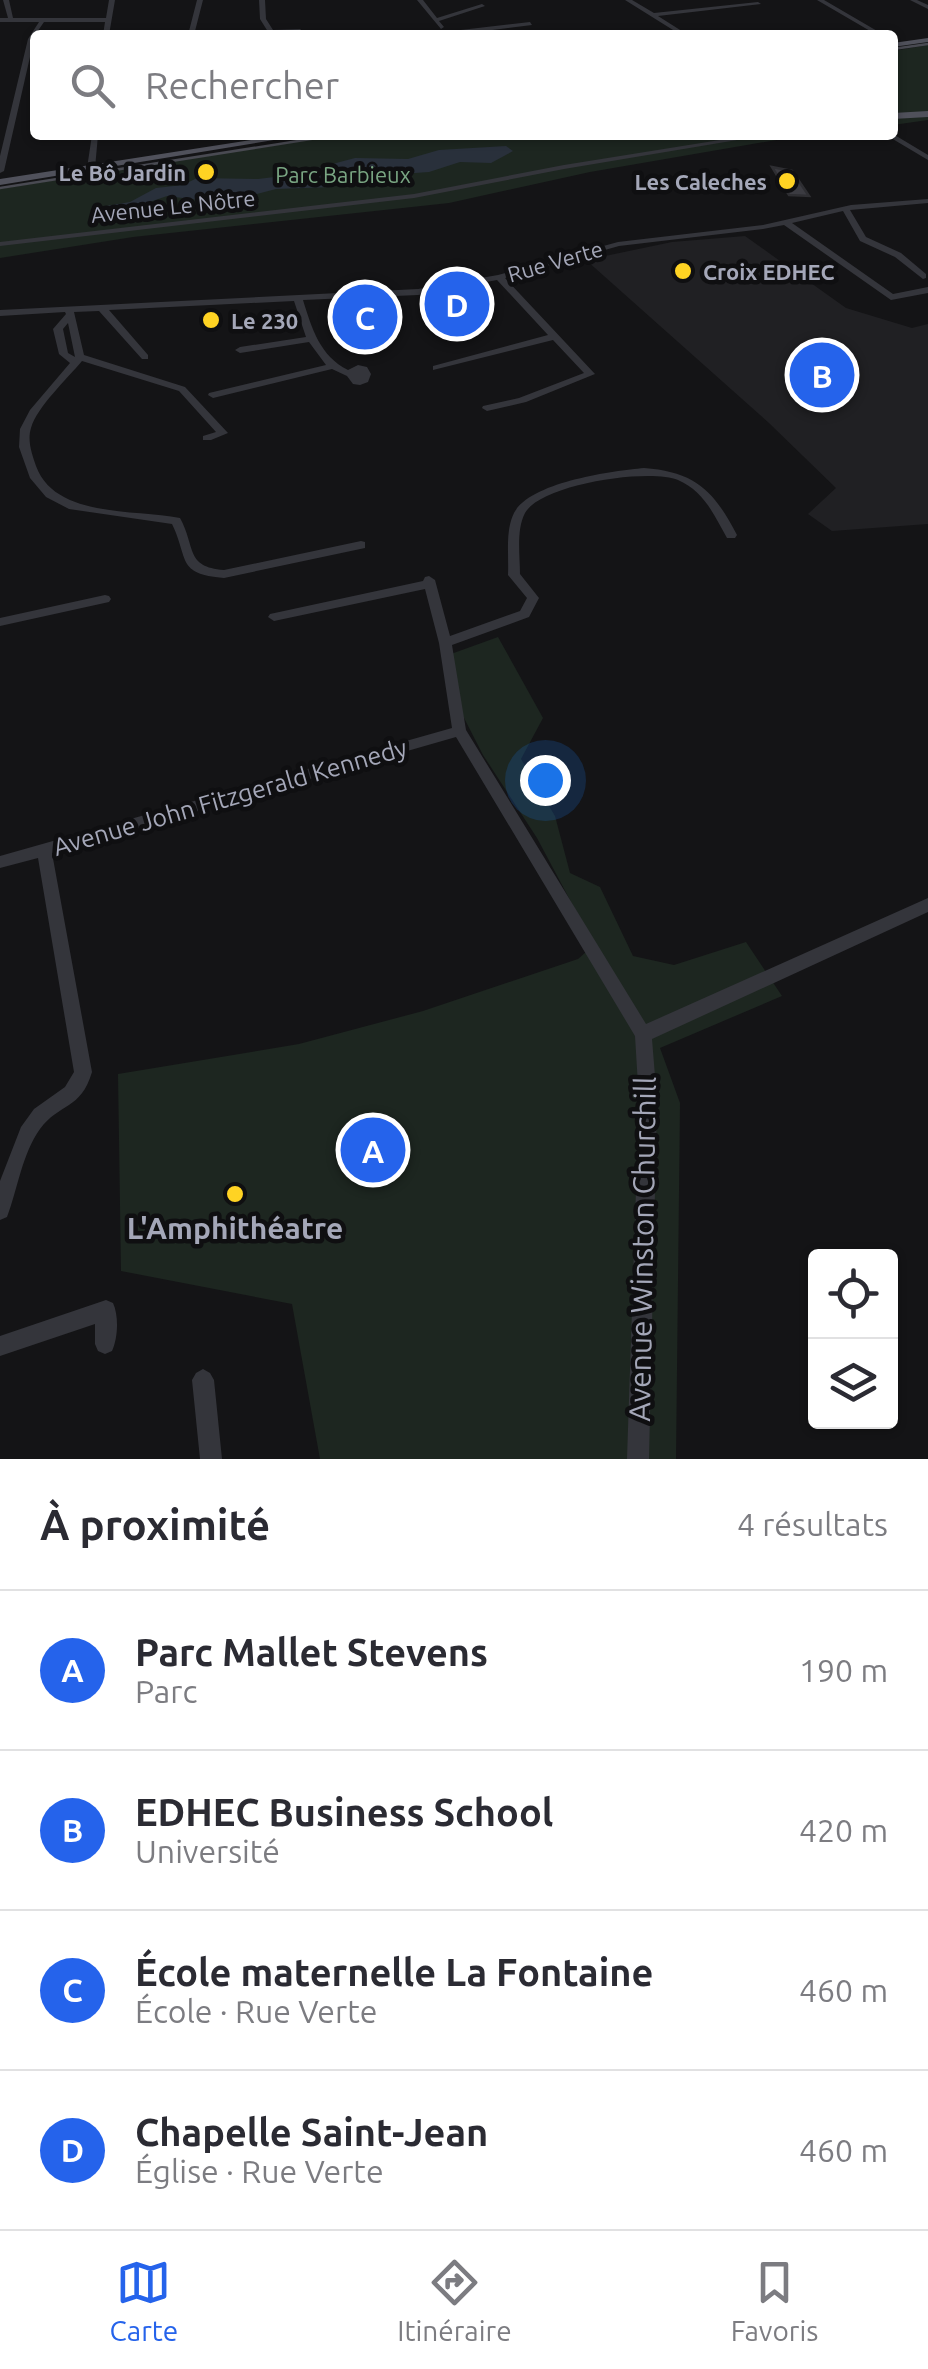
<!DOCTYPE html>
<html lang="fr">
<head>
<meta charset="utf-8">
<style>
  :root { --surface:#fff; --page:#f7f7f7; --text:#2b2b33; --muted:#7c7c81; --line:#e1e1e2; --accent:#2563eb }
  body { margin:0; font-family:Ubuntu,sans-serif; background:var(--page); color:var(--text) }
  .controls { position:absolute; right:30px; bottom:30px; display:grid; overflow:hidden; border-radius:10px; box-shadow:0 2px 8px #0004 }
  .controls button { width:90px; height:90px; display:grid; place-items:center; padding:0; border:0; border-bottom:2px solid var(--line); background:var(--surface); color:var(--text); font:50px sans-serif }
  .you { position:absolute; left:545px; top:780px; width:35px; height:35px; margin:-25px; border:8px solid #fff; border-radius:50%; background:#1a73e8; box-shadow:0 0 0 15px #1a73e833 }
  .badge { display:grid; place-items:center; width:65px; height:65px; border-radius:50%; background:var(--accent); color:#fff; font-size:32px; font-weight:700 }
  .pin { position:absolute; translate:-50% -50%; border:5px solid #fff; box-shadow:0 2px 10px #0006 }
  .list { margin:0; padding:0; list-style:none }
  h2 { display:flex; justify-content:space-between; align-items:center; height:130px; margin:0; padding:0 40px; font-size:42px }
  h2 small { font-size:32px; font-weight:400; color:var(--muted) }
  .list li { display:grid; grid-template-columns:65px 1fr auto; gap:30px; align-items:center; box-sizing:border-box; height:160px; padding:0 40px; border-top:2px solid var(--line) }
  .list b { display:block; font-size:38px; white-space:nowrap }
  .list p { margin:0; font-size:32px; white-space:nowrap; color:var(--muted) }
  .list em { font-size:32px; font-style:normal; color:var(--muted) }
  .icon { flex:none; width:55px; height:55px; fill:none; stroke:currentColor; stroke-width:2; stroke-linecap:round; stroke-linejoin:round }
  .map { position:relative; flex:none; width:928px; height:1459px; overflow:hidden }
  .search { position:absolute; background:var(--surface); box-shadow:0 2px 8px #0004; left:30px; right:30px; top:30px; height:110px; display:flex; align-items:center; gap:25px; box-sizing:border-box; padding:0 35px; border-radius:10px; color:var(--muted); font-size:38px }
  .sheet { height:770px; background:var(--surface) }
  nav { display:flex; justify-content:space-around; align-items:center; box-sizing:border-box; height:140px; border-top:2px solid var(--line); background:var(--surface); font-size:28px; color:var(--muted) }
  nav a { display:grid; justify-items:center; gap:5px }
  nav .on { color:var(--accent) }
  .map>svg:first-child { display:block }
  .built { fill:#202023 }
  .green { fill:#1d2620 }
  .water { fill:#29303b }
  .building { fill:#3b3b41; stroke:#2e2e32; stroke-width:2.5 }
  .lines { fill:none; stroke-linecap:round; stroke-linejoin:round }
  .minor { fill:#34353b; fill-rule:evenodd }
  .major { fill:#50515b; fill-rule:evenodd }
  .tram { stroke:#494a52; stroke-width:2.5 }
  .poi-dot { fill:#ffd323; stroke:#0f0f11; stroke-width:4 }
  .labels { text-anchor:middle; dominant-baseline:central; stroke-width:9; stroke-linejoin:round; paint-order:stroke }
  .far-poi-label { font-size:22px; font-weight:bold; fill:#a4a7b8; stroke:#0f0f11; text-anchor:end }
  .far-park-label { font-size:22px; fill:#79a582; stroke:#0f0f11 }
  .far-street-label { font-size:22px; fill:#a4a7b8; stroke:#0f0f11 }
  .street-label { font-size:25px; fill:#a4a7b8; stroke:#0f0f11 }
  .near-poi-label { font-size:30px; font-weight:bold; fill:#a4a7b8; stroke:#0f0f11 }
  .near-street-label { font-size:30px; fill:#a4a7b8; stroke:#0f0f11 }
</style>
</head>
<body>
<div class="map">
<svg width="928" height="1459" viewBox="0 0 928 1459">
  <rect width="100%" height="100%" fill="#141416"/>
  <!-- built -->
  <path class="built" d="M745 236 846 308 912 328 928 324V524L832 531 808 514 836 488 769 423 586 260 672 242Z"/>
  <!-- green -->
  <path class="green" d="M928 45V120L893 125V51Z
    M340 135H805L590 172 449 203 133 237 0 258V189Z
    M498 637 543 718 521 759 555 816 570 873 600 887 633 956 674 965 746 942 782 996 660 1048 680 1103 676 1459H320L292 1304 121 1271 118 1074 299 1044 423 1011 578 959 594 945 537 838 483 755 462 714 451 654Z"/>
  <!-- water -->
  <path class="water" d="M506 146 513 151 491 163 460 162 429 172 372 176 332 187 276 189 222 203 167 196 138 206H106L130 202 156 188 183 185 197 178 258 179 291 175 355 158 408 159 439 150Z"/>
  <!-- building -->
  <path class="building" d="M772 167 792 171 809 196 789 195Z"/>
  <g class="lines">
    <!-- minor -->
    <path class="minor" d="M3 0H9L13 18H106L109 0H115L109 35H103L105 22H44L35 35 4 171 0 173V156L28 39 39 22H0V18H8Z
      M197 0H203L194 35H188Z
      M259 0H265L266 19 273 30 300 29 307 35 299 33 270 35 260 19Z
      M417 0H423L437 18 482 4 485 6 439 21 444 27 441 29Z
      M625 0H632L654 13 758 2 761 4 658 16 688 35H681Z
      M817 0H824L884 35H877Z
      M910 0H917L928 5V9Z
      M530 22 532 25 453 35H418Z
      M893 134 928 155V160L886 135Z
      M92 135H98L95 168 91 170 87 168Z
      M751 135H767L564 169 414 198 0 246V242L414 194 564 165Z
      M928 199V203L850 210 866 237 901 253 926 274V278L923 279 895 257 860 241 843 211 792 223 893 294 928 287V293L891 300 784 225 763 229 619 246 505 278 595 374 526 402 487 411 482 408 483 406 519 398 584 373 553 340 433 370V366L548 335 497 280 418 295 303 300C312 329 320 356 348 370L358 365 367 367 371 374 368 382 360 385 353 384 347 376 332 369 213 398 208 395 209 393 326 365 309 342 240 353 235 350 240 347 306 337 294 301 109 310 148 355V359H142L99 311 74 312 84 355 185 387 228 433 211 440H203V436L216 432 179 391 82 361C67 379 37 407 31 428 27 441 32 454 36 466 55 518 134 509 180 518 196 547 185 567 224 570L361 541 365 542V548L224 578C176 574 189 559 172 524L69 509 46 497 30 478 19 447 20 429 30 410 70 363 59 354 53 329 66 314 65 312 0 316V310L418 289 498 275 618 242 763 225 851 205ZM68 323 75 357 68 353 63 329Z
      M644 468C696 472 714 491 737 535L735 538H727C714 515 704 491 678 480 649 468 541 484 525 513 516 530 520 556 520 574L539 598 529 617 452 645 466 730 646 1024 928 898V912L652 1039 657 1101 649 1459H627L639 1101 635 1036 456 737 52 853 92 1072C81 1110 59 1103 40 1129 22 1154 18 1188 7 1217L0 1220V1181L21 1127 34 1109 65 1087 74 1072 38 858 0 868V856L452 728 439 643 425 589 274 621 268 617 270 614 423 581 425 577 429 576 435 580 450 636 520 611 527 598 508 575C509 555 505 531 514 513 530 482 612 471 644 468Z
      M105 595 109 596 111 599 109 602 0 626V618Z
      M106 1300 113 1303C119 1316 118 1338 112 1351L105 1354 98 1351 95 1344V1324L0 1356V1336Z
      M203 1369 210 1373 214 1380 222 1459H200L192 1380 196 1373Z"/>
    <!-- major -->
    <path class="major" d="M928 38V42L893 47V43Z
      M928 111V117L893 119V113Z
      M283 135H304L0 185V179Z"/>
    <!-- tram -->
    <path class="tram" d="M893 49 928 44
      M0 188 336 135"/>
  </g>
  <!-- markers -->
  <g class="poi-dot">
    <circle cx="206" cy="172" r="10"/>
    <circle cx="787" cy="181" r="10"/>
    <circle cx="683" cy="271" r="10"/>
    <circle cx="211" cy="320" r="10"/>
    <circle cx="235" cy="1194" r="10"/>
  </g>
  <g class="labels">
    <!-- far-poi labels -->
    <g class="far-poi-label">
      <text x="186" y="172">Le Bô Jardin</text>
      <text x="767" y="181">Les Caleches</text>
      <text x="703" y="271" text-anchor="start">Croix EDHEC</text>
      <text x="231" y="320" text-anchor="start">Le 230</text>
    </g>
    <!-- far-park labels -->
    <g class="far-park-label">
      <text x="343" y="174">Parc Barbieux</text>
    </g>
    <!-- far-street labels -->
    <g class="far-street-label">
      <text transform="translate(173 206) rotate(-6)">Avenue Le Nôtre</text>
      <text transform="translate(555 261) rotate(-16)">Rue Verte</text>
    </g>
    <!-- street labels -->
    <g class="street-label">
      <text transform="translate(230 797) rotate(-16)">Avenue John Fitzgerald Kennedy</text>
    </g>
    <!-- near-poi labels -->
    <g class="near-poi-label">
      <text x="235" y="1228">L'Amphithéatre</text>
    </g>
    <!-- near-street labels -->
    <g class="near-street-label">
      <text transform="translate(642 1249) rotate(-89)">Avenue Winston Churchill</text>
    </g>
  </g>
</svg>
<div class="controls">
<button><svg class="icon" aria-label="locate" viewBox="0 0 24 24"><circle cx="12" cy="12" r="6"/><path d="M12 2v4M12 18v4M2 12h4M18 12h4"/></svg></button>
<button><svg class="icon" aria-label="layers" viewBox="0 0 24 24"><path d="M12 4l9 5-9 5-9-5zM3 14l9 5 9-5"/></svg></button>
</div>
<div class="you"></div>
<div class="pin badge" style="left:373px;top:1150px">A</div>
<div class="pin badge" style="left:822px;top:375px">B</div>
<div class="pin badge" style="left:365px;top:317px">C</div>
<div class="pin badge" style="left:457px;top:304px">D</div>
<div class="search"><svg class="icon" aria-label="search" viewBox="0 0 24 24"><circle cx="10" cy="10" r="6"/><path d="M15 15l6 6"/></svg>Rechercher</div>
</div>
<section class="sheet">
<h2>À proximité<small>4 résultats</small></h2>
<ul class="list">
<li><span class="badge">A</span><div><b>Parc Mallet Stevens</b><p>Parc</p></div><em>190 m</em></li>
<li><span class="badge">B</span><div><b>EDHEC Business School</b><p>Université</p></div><em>420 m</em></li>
<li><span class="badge">C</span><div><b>École maternelle La Fontaine</b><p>École · Rue Verte</p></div><em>460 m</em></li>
<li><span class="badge">D</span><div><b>Chapelle Saint-Jean</b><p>Église · Rue Verte</p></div><em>460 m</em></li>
</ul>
</section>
<nav>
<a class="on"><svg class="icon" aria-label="map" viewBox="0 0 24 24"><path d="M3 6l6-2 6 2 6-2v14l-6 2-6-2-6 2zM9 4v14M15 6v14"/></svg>Carte</a>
<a><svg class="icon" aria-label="directions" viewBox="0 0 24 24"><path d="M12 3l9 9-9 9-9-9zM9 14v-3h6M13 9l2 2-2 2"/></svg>Itinéraire</a>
<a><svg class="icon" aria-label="saved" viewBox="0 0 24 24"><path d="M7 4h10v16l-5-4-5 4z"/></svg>Favoris</a>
</nav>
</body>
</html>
